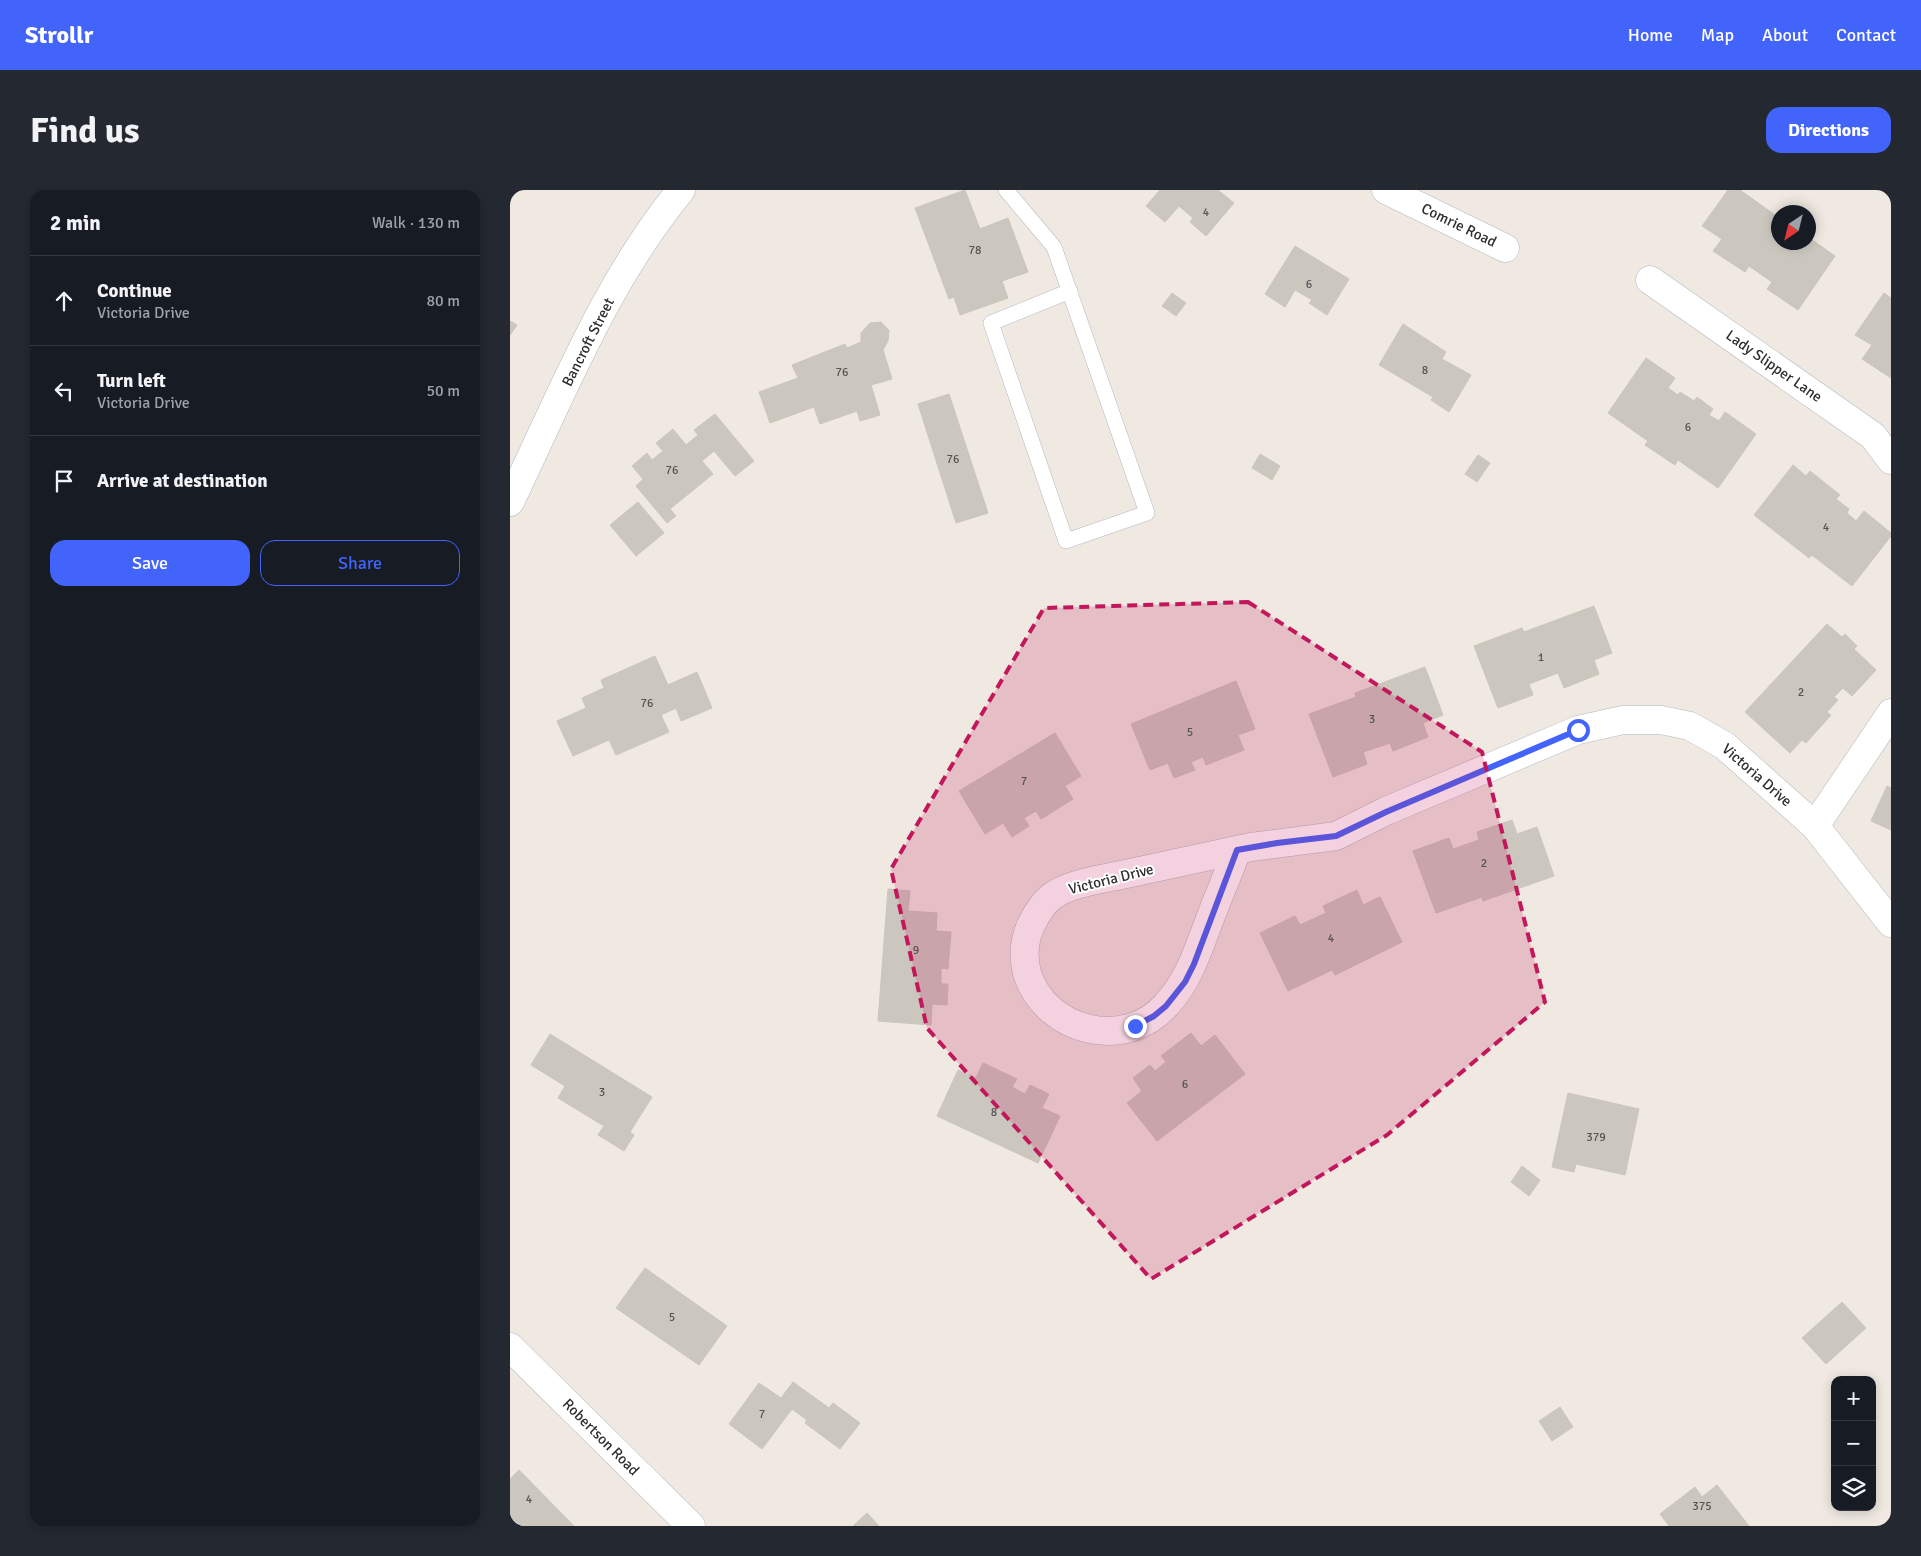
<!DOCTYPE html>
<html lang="en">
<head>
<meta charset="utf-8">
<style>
  :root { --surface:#171b24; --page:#242831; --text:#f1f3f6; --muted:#9ea1a6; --line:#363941; --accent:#4264fb }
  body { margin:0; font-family:Signika,sans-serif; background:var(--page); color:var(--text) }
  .controls { position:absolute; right:15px; bottom:15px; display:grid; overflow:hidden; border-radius:10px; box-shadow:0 2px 12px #0003 }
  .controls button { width:45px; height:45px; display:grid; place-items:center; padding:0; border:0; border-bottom:1px solid var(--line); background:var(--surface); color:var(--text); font:25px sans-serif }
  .compass { position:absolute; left:1261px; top:15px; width:45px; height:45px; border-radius:50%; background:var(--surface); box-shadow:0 2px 12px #0003; rotate:215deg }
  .stop { position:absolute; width:15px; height:15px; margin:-11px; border:4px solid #4264fb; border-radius:50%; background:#fff }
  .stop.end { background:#4264fb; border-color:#fff; box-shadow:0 1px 5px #0008 }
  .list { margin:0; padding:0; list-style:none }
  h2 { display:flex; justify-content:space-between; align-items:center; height:65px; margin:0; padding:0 20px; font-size:21px }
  h2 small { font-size:16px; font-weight:400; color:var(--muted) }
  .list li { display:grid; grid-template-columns:32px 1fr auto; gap:15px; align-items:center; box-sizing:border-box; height:90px; padding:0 20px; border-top:1px solid var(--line) }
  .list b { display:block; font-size:19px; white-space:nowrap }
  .list p { margin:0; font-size:16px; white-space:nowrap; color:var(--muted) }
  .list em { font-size:16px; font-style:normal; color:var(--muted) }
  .actions { display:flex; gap:10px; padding:15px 20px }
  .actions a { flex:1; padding:11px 0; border:1px solid var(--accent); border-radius:15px; text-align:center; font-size:18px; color:var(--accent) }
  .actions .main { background:var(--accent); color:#fff }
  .icon { flex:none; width:28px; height:28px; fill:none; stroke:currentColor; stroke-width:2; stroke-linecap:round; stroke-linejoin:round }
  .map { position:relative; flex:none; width:1381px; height:1336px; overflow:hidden; border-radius:15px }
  header { display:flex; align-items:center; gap:30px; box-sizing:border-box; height:70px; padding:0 25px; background:var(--accent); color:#fff }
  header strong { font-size:24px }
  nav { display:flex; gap:28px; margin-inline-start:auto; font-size:18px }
  .intro { display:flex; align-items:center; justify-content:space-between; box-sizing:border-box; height:120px; padding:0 30px }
  h1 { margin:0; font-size:35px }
  .button { padding:12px 22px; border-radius:15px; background:var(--accent); color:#fff; font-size:18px; font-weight:700 }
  main { display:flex; gap:30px; padding:0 30px }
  aside { flex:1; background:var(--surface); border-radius:15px; box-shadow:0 2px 12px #0003 }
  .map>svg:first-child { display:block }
  .building { fill:#cbc7bf; stroke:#cbc5ba }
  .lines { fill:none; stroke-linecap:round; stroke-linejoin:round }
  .lane-casing { stroke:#b4b7c1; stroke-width:16 }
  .street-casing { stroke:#b4b7c1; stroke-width:29 }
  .lane { stroke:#fff; stroke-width:15 }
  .street { stroke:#fff; stroke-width:28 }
  .route { stroke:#4264fb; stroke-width:6 }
  .marked { fill:#c2185b; fill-opacity:0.2; stroke:#c2185b; stroke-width:4; stroke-dasharray:10 6; stroke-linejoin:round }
  .labels { text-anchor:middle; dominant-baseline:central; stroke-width:4; stroke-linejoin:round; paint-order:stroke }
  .number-label { font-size:12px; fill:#555452 }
  .street-label { font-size:15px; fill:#2e2e2e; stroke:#fff }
</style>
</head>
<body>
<header>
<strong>Strollr</strong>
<nav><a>Home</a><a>Map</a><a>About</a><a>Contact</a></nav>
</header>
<div class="intro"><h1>Find us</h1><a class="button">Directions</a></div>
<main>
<aside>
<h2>2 min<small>Walk · 130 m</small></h2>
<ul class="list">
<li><svg class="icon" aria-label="ahead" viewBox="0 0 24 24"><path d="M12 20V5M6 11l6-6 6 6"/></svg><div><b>Continue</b><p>Victoria Drive</p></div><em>80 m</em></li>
<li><svg class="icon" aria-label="left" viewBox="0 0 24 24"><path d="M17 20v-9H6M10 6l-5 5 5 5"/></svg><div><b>Turn left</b><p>Victoria Drive</p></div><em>50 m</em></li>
<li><svg class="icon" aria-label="arrive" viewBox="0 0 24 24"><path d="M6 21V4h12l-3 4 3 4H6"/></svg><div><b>Arrive at destination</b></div></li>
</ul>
<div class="actions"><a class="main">Save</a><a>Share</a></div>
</aside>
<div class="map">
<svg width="1381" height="1336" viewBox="0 0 1381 1336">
  <rect width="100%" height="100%" fill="#efe9e1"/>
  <!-- building -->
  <path class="building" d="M455 0 470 39 498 28 518 82 492 91 498 108 450 125 444 107 439 109 405 18Z
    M650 0H708L724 13 696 46 680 32 683 28 669 16 655 32 636 16Z
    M1218 0H1230L1268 27V52H1298V47L1325 66 1288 120 1257 99 1262 92 1239 76 1235 82 1203 61 1212 49 1192 36Z
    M785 56 839 89 817 125 799 113 802 110 785 100 775 117 755 104Z
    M662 103 676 113 666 126 652 116Z
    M1374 103 1381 108V188L1352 169 1362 155 1345 145Z
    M0 131 7 135 0 145Z
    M371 132 379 140 378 151 373 160 382 189 361 195 370 225 350 231 347 221 310 234 304 217 260 233 249 202 288 188 282 175 335 154 337 158 351 152V143L360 133Z
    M893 134 936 162 932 169 961 185 939 222 921 210 923 207 869 175Z
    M1136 168 1165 188 1158 198 1168 205 1170 202 1184 211 1187 207 1203 219 1199 225 1209 231 1215 222 1246 244 1208 298 1168 270 1165 275 1135 255 1138 251 1098 223Z
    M439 204 478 323 446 333 408 214Z
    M205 224 244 271 225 286 204 261 192 271 203 284 160 319 166 326 157 333 126 296 133 289 122 276 137 263 142 270 153 261 146 253 163 239 176 255 188 245 184 240Z
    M750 264 770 276 762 290 742 278Z
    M968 265 980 273 967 292 955 284Z
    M1283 275 1296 286 1300 281 1330 305 1326 309 1339 319 1337 323 1346 331 1354 321 1381 343V346L1342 396 1302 365 1299 368 1244 325Z
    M128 312 154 343 126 366 100 335Z
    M1084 416 1102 463 1084 470 1089 484 1054 498 1048 483 1019 494 1023 505 988 518 964 456 1012 438 1014 442Z
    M1317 434 1332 447 1335 444 1347 456 1344 459 1366 480 1342 506 1333 498 1324 507 1328 510 1317 522 1321 525 1296 553 1292 550 1280 563 1235 522Z
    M145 466 158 495 187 482 202 518 171 531 166 518 151 525 159 542 106 565 99 550 63 566 47 531 76 518 72 508 94 498 91 490Z
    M915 477 933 525 913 533 918 547 883 561 880 553 853 562 857 574 823 587 799 524 846 507 845 503Z
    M726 491 745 539 728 545 734 560 696 575 693 567 681 572 685 580 664 588 658 573 640 580 621 534Z
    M545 543 571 586 555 596 563 609 531 629 526 621 514 628 519 636 502 647 493 633 475 644 449 601Z
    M1377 596 1381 598V640L1361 631Z
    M1002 630 1007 644 1027 637 1044 686 973 711 972 707 926 723 903 661 939 648 943 659 969 650 967 642Z
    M378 699 400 701 398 721 427 723 426 741 441 742 438 779 431 778V794H438L437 815 422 814 421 835 368 831Z
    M847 700 853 715 870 707 892 752 825 785 822 780 778 801 750 743 785 726 790 735 816 723 813 716Z
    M681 843 691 856 705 845 735 884 647 951 617 913 632 901 623 888 640 875 645 881 656 872 651 866Z
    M40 844 142 907 120 942 124 945 114 961 88 945 94 936 48 908 55 896 21 875Z
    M473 873 507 889 502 897 515 904 520 895 539 904 532 918 550 926 528 973 427 926 448 880 466 888Z
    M1058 903 1129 919 1115 985 1066 974 1064 982 1042 977Z
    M1012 976 1030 990 1019 1006 1001 992Z
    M135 1078 217 1136 189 1175 106 1118Z
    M1332 1112 1356 1138 1316 1174 1292 1148Z
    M283 1192 319 1218 323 1213 350 1233 330 1259 295 1233 297 1230 282 1219 252 1259 219 1234 249 1193 271 1208Z
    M1050 1217 1063 1237 1042 1251 1029 1231Z
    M9 1280 64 1336H7L0 1329V1289Z
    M1207 1295 1239 1336H1159L1150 1324 1185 1297 1192 1307Z
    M357 1323 369 1336H343Z"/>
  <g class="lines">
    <defs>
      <path id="lane" d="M496 0 544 57 637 323 556 351 481 133 560 101"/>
      <path id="street" d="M876 0 995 58
        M1140 90 1363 246 1381 270
        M0 312C51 206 96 91 171 0
        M1305 636 1381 523
        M727 660C718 685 707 709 698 734 687 763 678 791 657 814 616 862 535 842 517 783 513 767 514 750 521 735 526 725 532 714 541 707 559 693 594 689 616 684 653 676 690 668 727 660L741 657 826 646 876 621 1068 540 1113 530H1151L1180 536 1215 556 1305 636 1381 733
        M0 1157 181 1336"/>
    </defs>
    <!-- lane casing -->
    <use href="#lane" class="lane-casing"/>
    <!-- street casing -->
    <use href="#street" class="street-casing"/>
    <!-- lane -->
    <use href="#lane" class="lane"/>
    <!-- street -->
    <use href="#street" class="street"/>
  </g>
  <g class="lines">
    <!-- route -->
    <path class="route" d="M625 836 644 826 656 816 675 792 684 774 727 660 767 653 826 646 876 622 1068 540"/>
  </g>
  <!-- marked area -->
  <path class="marked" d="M738 412 972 562 1035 812 877 945 641 1089 417 838 381 679 534 418Z"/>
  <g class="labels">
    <!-- number labels -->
    <g class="number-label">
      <text x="696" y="22">4</text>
      <text x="465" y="60">78</text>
      <text x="799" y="94">6</text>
      <text x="915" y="180">8</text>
      <text x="332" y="182">76</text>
      <text x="1178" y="237">6</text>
      <text x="443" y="269">76</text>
      <text x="162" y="280">76</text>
      <text x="1316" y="337">4</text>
      <text x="1031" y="467">1</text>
      <text x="1291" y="502">2</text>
      <text x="137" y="513">76</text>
      <text x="862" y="529">3</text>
      <text x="680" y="542">5</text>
      <text x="514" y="591">7</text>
      <text x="974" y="673">2</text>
      <text x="821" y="748">4</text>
      <text x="406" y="760">9</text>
      <text x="675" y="894">6</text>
      <text x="92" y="902">3</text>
      <text x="484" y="922">8</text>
      <text x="1086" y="947">379</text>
      <text x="162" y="1127">5</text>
      <text x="252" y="1224">7</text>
      <text x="19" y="1309">4</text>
      <text x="1192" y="1316">375</text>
    </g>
    <!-- street labels -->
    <g class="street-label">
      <text transform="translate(949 35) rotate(26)">Comrie Road</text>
      <text transform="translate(78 152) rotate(-63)">Bancroft Street</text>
      <text transform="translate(1264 176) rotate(35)">Lady Slipper Lane</text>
      <text transform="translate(1247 585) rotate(41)">Victoria Drive</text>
      <text transform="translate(601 689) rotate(-14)">Victoria Drive</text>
      <text transform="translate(91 1247) rotate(45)">Robertson Road</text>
    </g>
  </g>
</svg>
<div class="controls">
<button>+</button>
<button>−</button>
<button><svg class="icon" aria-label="layers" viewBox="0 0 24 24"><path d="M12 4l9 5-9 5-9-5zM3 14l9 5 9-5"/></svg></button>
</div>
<svg class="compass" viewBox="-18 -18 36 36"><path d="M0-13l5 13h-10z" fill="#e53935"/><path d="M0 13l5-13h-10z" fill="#9ea1a6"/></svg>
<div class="stop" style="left:1068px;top:540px"></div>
<div class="stop end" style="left:625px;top:836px"></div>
</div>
</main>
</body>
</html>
